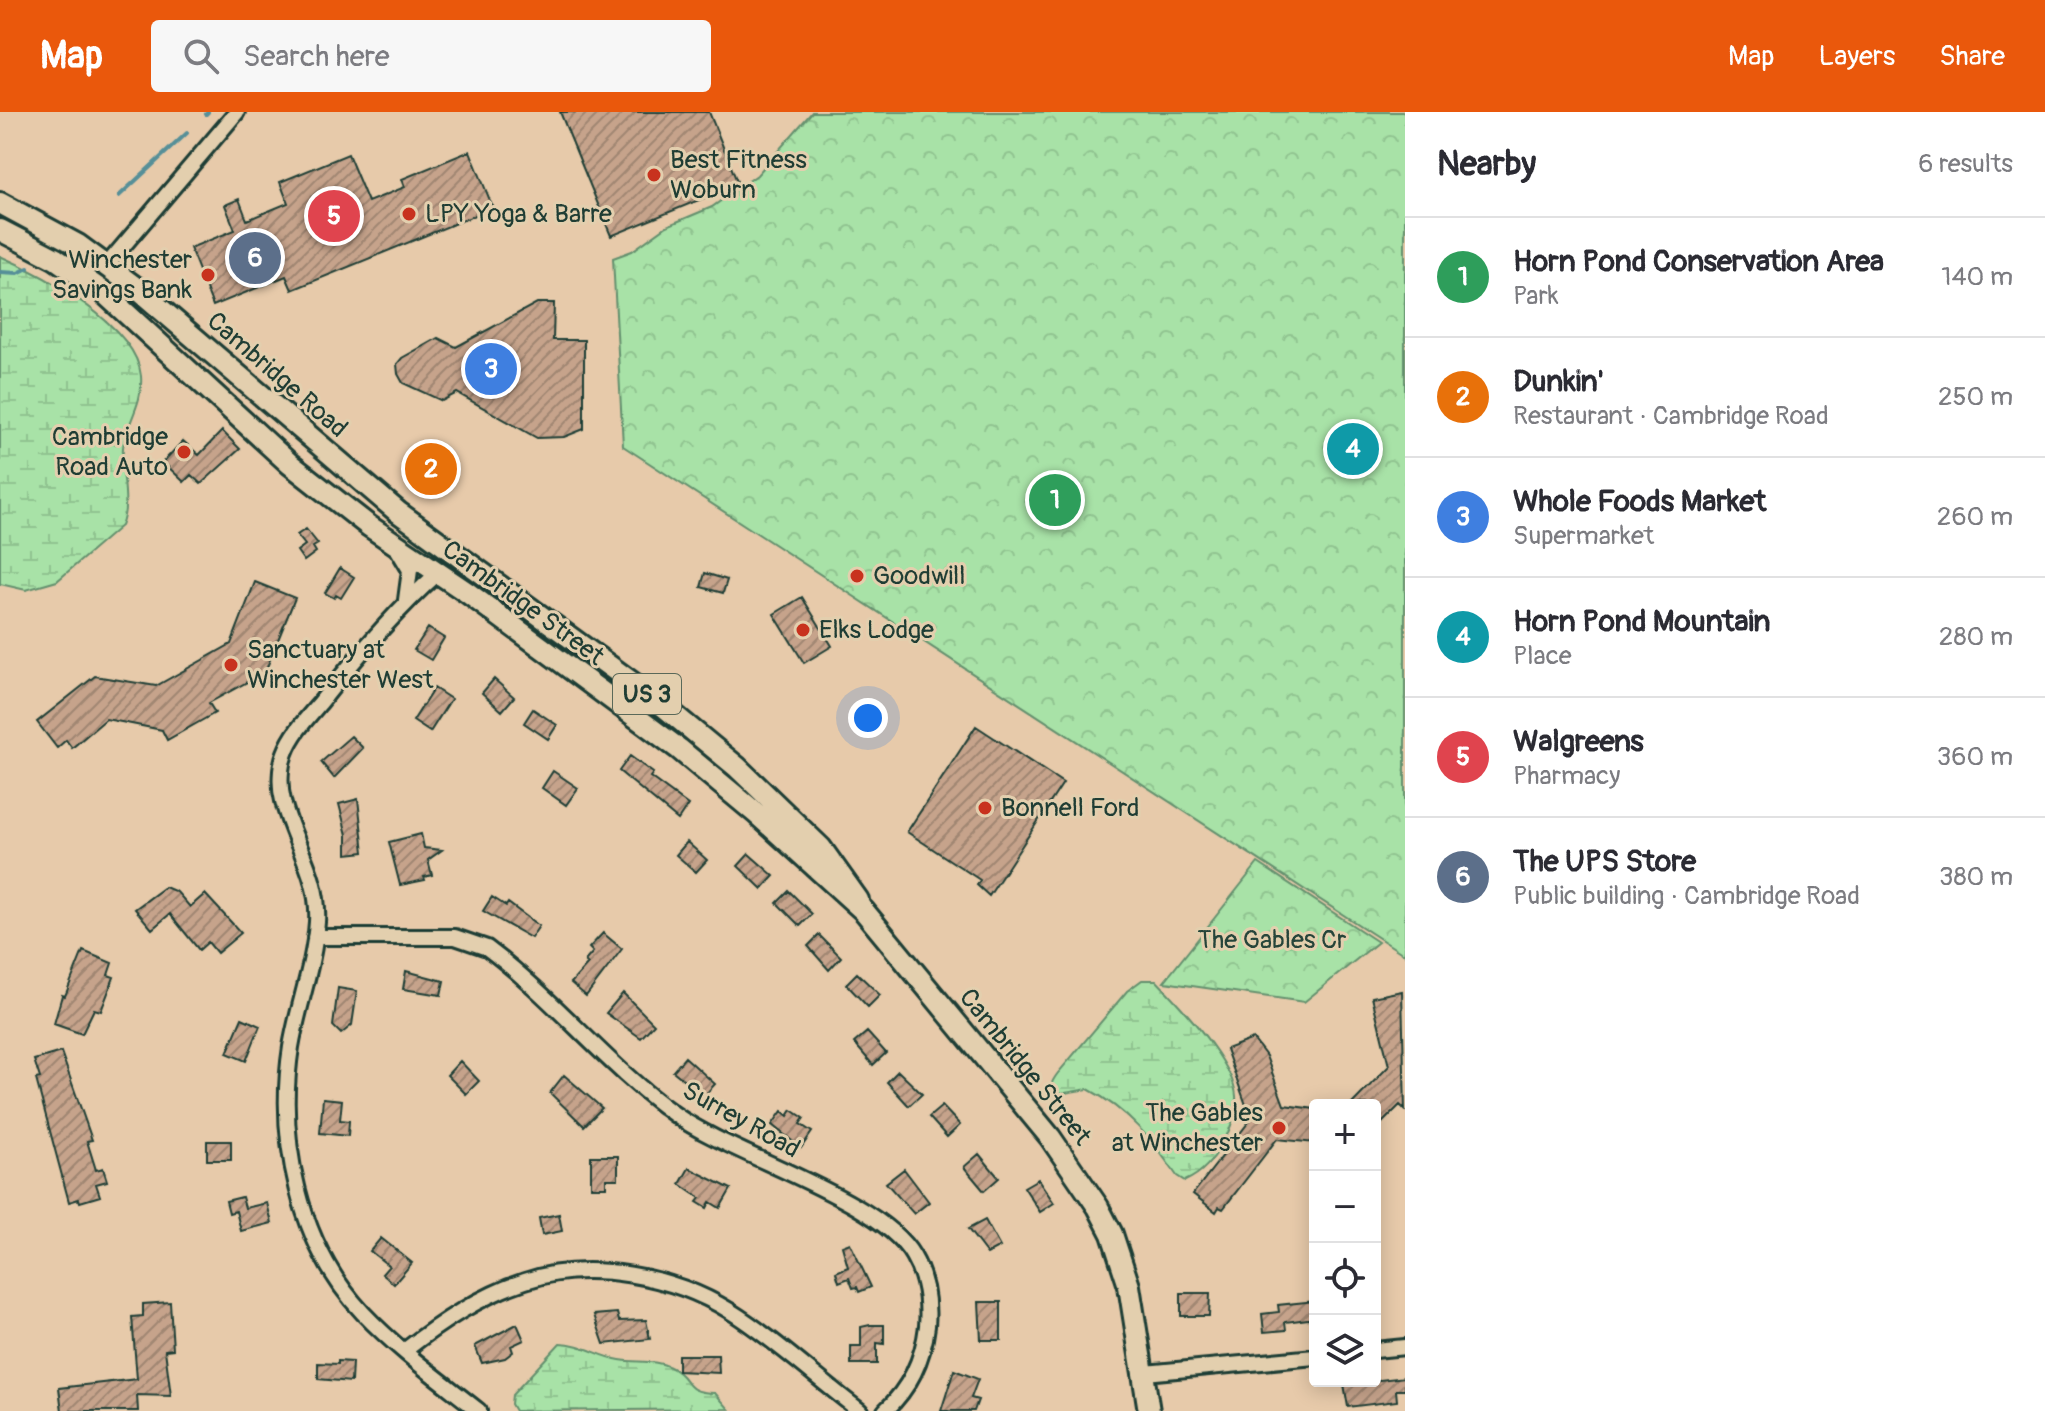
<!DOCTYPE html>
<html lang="en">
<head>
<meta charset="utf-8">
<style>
  :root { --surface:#fff; --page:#f7f7f7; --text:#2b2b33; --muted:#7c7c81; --line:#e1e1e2; --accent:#ea580c }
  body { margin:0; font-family:Pangolin,sans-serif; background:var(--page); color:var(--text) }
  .controls { position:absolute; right:24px; bottom:24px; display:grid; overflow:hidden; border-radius:8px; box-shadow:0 4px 20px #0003 }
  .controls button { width:72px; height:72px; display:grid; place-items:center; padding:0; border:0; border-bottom:2px solid var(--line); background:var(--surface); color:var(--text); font:40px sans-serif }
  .you { position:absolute; left:868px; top:606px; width:28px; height:28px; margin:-20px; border:6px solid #fff; border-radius:50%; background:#1a73e8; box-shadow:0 0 0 12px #1a73e833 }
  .badge { display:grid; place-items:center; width:52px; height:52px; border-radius:50%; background:var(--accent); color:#fff; font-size:26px; font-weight:700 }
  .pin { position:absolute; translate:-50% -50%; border:4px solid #fff; box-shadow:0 2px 8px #0006 }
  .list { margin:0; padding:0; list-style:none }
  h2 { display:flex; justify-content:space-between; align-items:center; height:104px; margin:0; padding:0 32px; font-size:34px }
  h2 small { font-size:26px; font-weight:400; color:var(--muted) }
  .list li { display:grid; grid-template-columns:52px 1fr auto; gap:24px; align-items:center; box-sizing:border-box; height:120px; padding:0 32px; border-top:2px solid var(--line) }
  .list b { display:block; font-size:30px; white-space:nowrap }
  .list p { margin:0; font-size:26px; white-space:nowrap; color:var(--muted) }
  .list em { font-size:26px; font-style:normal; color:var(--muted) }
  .icon { flex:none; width:44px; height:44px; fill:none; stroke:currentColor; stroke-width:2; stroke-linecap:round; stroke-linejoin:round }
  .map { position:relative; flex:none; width:1405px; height:1299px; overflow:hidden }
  header { display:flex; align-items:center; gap:48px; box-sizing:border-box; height:112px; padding:0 40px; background:var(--accent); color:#fff }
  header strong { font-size:38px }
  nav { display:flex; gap:44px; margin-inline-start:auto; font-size:28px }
  .search { width:560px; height:72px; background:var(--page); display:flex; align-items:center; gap:20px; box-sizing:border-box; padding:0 28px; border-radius:8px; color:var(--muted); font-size:30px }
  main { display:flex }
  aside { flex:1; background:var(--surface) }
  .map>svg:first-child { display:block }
  .wetland { fill:url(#wetland-marsh); stroke:#64906e; stroke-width:2 }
  .park { fill:url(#park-crowns); stroke:#64906e; stroke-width:2 }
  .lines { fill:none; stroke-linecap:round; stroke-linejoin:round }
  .stream { stroke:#568f98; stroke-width:4 }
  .building { fill:url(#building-hatch); stroke:#1f3d34; stroke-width:2 }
  .minor-casing { stroke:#1f3d34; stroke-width:20 }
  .highway-casing { stroke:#1f3d34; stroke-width:26 }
  .minor { stroke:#e3cfae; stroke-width:14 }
  .highway { stroke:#e3cfae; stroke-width:20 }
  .poi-dot { fill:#c8321e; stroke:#e3cfae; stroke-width:3 }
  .labels { text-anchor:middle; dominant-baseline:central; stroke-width:6; stroke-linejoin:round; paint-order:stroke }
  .shield { fill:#e3cfae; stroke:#5a6959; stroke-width:2 }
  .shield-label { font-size:24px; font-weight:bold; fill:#1f3d34 }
  .poi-label { font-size:26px; fill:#1f3d34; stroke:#e3cfae; text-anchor:start }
  .street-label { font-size:26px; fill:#1f3d34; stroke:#e3cfae }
  .park-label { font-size:26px; fill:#26453a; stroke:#e3cfae }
</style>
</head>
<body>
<header>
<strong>Map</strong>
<div class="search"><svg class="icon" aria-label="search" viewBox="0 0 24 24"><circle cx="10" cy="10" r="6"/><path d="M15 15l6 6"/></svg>Search here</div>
<nav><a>Map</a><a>Layers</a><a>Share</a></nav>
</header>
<main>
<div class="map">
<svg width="1405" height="1299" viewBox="0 0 1405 1299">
  <defs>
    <pattern id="wetland-marsh" width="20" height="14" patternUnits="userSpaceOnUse" patternTransform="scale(2)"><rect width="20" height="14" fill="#a8e2a7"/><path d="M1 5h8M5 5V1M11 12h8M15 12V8" fill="none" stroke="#90c390"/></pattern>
    <pattern id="park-crowns" width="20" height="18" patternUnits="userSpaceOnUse" patternTransform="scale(2)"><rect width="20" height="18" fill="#a8e2a7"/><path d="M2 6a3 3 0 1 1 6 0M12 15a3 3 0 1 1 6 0" fill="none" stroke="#90c390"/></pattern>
    <pattern id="building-hatch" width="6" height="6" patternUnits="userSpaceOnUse" patternTransform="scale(2)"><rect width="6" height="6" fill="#c6a38b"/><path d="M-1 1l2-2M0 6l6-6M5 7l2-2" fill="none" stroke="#a08672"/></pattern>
  </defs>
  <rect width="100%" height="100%" fill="#e7caaa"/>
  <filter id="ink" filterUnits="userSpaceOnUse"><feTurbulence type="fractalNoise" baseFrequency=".0125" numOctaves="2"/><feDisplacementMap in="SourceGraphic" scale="16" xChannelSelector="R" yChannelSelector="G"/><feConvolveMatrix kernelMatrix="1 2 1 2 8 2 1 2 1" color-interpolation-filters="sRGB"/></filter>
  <g filter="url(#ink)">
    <!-- wetland -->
    <path class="wetland" d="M0 144C42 162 136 213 141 264 143 290 130 306 124 329 118 357 132 387 121 414L57 469 26 478 0 472Z
      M1142 868H1156C1179 892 1234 950 1236 984 1237 1001 1231 1016 1223 1031 1213 1048 1203 1061 1185 1069L1177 1064C1152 1028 1128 998 1088 977L1053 983C1049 974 1052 969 1058 961L1127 879Z
      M560 1231C581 1231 600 1245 620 1248 637 1251 655 1247 670 1255 693 1266 681 1281 715 1281L729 1297 515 1299 511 1292 512 1283Z"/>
    <!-- park -->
    <path class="park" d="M812 0H1405V843L623 334 613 146 632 139 667 114 712 95 757 63Z
      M1258 751 1378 830 1304 890 1164 870Z"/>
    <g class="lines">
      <!-- stream -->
      <path class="stream" d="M206 2 208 0
        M119 84 187 21
        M0 160 18 161 28 156"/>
    </g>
    <!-- building -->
    <path class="building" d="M560 0H709L738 72 611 124Z
      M470 39 493 96 292 178 286 164 213 194 190 136 235 118 225 93 239 87 247 108 288 91 280 70 348 42 368 90 405 75 402 67Z
      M537 191H554L553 228H584V317L564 325 537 326 457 281 442 289 403 271 398 262 397 252 402 246 438 226 456 235Z
      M222 319 240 337 201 372 191 363 184 370 163 350 183 329 199 343Z
      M429 335 453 356 434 377 415 367 417 364 408 353Z
      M306 417 318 432 313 435 316 440 304 449 297 439 305 433 297 423Z
      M340 456 354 465 341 486 336 483 334 486 325 481Z
      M705 461 727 468 723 481 701 475Z
      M255 470 295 486 265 560 209 591 215 601 167 628 162 618 106 607 72 636 66 628 57 636 37 610 95 564 156 574 231 532Z
      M802 485 832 534 804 551 774 502Z
      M428 516 444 526 431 548 414 538Z
      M494 567 514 585 502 599 482 581Z
      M434 576 451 587 430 620 413 609Z
      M533 597 557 613 548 627 524 611Z
      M976 614 1063 671 989 784 977 773 980 768 907 720Z
      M351 624 363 636 334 666 321 650Z
      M630 644 653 661 650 665 688 693 678 708 619 659Z
      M553 659 578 676 566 693 542 676Z
      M358 687 364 740 347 742V723L339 692Z
      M421 722 424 736 442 738 428 748 432 763 424 765 425 768 400 773 389 730Z
      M687 730 707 748 696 760 676 743Z
      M749 742 774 764 762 777 738 754Z
      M165 775 177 780 190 795 205 782 241 821 217 841 208 830 199 838 170 802 152 817 135 797Z
      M789 779 812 802 800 814 777 791Z
      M492 785 506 794 508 791 539 814 531 826 483 799Z
      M603 821 622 837 586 884 571 871 588 852 585 849 593 840 589 836Z
      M819 823 841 845 829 858 808 834Z
      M83 839 112 851 108 863 114 865 101 899 94 897 82 922 54 912 62 883 65 884Z
      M406 859 444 869 441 883 403 877Z
      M857 861 880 883 868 895 846 872Z
      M338 876 357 879 352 913 341 922 333 914Z
      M1402 879 1405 998 1400 993 1375 1018V993H1351L1389 954 1372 885Z
      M623 881 654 912 641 926 606 901Z
      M242 906 260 914 246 949 227 941Z
      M867 920 886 941 873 953 854 931Z
      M1253 927 1266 944 1284 993 1315 997V1031L1277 1027 1223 1097 1219 1095 1216 1100 1193 1082 1251 1007 1226 937Z
      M61 940 92 1028 87 1029 96 1058 103 1056 107 1069 96 1072 100 1084 80 1090 79 1087 69 1090 36 967 40 966 34 948Z
      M685 945 715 972 704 984 673 959Z
      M460 949 479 969 466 982 447 963Z
      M898 959 922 982 909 994 887 970Z
      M564 963 602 996 584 1014 550 981Z
      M323 986 342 988 340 1008 349 1009 348 1024 320 1021Z
      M942 994 960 1013 947 1025 929 1005Z
      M792 998 804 1006 800 1012 812 1020 801 1036 772 1013 782 999 788 1004Z
      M207 1029H231V1048H207Z
      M979 1042 999 1066 984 1079 964 1055Z
      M591 1044H618V1067H606V1075H591Z
      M689 1056 731 1077 720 1096 710 1090 707 1096 697 1090 700 1086 680 1072Z
      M904 1057 929 1090 914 1102 886 1071Z
      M1038 1067 1054 1091 1040 1100 1024 1075Z
      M242 1085 245 1096 267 1091 272 1111 241 1119 236 1099 229 1101 226 1089Z
      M559 1102 562 1119 542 1123 539 1106Z
      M985 1108 1000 1135 987 1142 968 1117Z
      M381 1126 412 1151 394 1172 382 1162 389 1154 370 1139Z
      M850 1131 871 1175 859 1180 857 1175 853 1176 849 1166 839 1170 836 1160 848 1155 842 1134Z
      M1181 1181H1210L1209 1204H1181Z
      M1315 1189V1206L1285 1210 1286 1218 1264 1220 1262 1202 1279 1200 1278 1193Z
      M170 1190 173 1237 165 1238 171 1284 137 1283 138 1299H62L59 1276 137 1267 132 1205 143 1204V1192Z
      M979 1190H1001V1228H981Z
      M617 1201 619 1209 646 1208 650 1227 604 1232 594 1203Z
      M517 1212 524 1228 511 1234 513 1240 505 1246 482 1251 475 1234Z
      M870 1213H884V1232L877 1231V1252H851V1234H861V1215Z
      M678 1243H718L719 1261 678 1259Z
      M338 1249 352 1250 351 1270 318 1267V1251L338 1252Z
      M954 1258 978 1267 971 1286 978 1288 974 1299H941Z
      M1405 1265V1278H1396L1397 1289 1348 1295 1344 1272Z"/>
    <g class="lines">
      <defs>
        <path id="minor" d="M106 154 237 0
          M398 438 410 458 406 488
          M438 461C394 500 356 545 320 591 307 606 292 622 285 641 280 654 279 674 283 689 293 731 320 764 317 810 314 853 298 893 291 935 277 1026 298 1132 363 1201 398 1238 440 1268 479 1299
          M315 825H455L487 836C554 886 607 954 674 1002 734 1045 880 1086 913 1144 926 1166 929 1189 927 1214 923 1248 910 1276 885 1299
          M1375 1238 1405 1235
          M404 1239C441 1210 480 1184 525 1169 589 1147 674 1164 730 1199 772 1225 819 1268 860 1299
          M1145 1261 1315 1245"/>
        <path id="highway" d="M0 91 78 133 135 175 398 400 656 588 737 655 821 736 858 788
          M0 118 56 147 102 179 290 352 369 414 468 481 679 637 757 702 864 799 1050 1025 1098 1095 1112 1122 1129 1174 1149 1299"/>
      </defs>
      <!-- minor casing -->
      <use href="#minor" class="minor-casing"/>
      <!-- highway casing -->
      <use href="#highway" class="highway-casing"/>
      <!-- minor -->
      <use href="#minor" class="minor"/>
      <!-- highway -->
      <use href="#highway" class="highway"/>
    </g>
  </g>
  <!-- markers -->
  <g class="poi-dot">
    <circle cx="654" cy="63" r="8"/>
    <circle cx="409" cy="102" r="8"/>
    <circle cx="208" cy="163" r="8"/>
    <circle cx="184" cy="340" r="8"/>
    <circle cx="857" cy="464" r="8"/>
    <circle cx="803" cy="518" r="8"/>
    <circle cx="231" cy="553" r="8"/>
    <circle cx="985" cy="696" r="8"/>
    <circle cx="1279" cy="1016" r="8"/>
  </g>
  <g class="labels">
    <!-- shield labels -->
    <rect class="shield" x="613" y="562" width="68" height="40" rx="6"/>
    <g class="shield-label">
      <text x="647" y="582">US 3</text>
    </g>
    <!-- poi labels -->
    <g class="poi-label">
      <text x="670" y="48">Best Fitness<tspan x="670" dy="30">Woburn</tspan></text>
      <text x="425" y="102">LPY Yoga &amp; Barre</text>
      <text x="192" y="148" text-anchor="end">Winchester<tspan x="192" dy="30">Savings Bank</tspan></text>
      <text x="168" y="325" text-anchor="end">Cambridge<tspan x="168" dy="30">Road Auto</tspan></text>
      <text x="873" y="464">Goodwill</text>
      <text x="819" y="518">Elks Lodge</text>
      <text x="247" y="538">Sanctuary at<tspan x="247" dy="30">Winchester West</tspan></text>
      <text x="1001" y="696">Bonnell Ford</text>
      <text x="1263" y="1001" text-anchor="end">The Gables<tspan x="1263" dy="30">at Winchester</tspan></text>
    </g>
    <!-- street labels -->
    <g class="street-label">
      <text transform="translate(277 263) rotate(41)">Cambridge Road</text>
      <text transform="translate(523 491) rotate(36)">Cambridge Street</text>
      <text transform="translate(1025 955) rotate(51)">Cambridge Street</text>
      <text transform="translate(741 1008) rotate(29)">Surrey Road</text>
    </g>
    <!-- park labels -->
    <g class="park-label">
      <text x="1272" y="828">The Gables Cr</text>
    </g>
  </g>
</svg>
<div class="controls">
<button>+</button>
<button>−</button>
<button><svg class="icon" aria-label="locate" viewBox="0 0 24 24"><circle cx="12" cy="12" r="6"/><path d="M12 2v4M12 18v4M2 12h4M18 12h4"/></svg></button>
<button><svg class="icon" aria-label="layers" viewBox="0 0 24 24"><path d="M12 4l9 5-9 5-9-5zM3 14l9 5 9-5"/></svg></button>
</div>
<div class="you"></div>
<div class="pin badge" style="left:1055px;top:388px;background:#2e9e5b">1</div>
<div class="pin badge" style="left:431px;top:357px;background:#e8710a">2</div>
<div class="pin badge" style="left:491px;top:257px;background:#3f7fe0">3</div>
<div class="pin badge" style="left:1353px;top:337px;background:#0f9aa8">4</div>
<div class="pin badge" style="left:334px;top:104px;background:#e0444e">5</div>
<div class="pin badge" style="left:255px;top:146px;background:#5c6f8a">6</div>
</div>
<aside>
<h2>Nearby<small>6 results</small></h2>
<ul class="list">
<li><span class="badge" style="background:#2e9e5b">1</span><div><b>Horn Pond Conservation Area</b><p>Park</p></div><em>140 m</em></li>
<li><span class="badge" style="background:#e8710a">2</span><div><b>Dunkin'</b><p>Restaurant · Cambridge Road</p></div><em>250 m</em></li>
<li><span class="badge" style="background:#3f7fe0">3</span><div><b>Whole Foods Market</b><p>Supermarket</p></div><em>260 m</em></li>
<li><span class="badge" style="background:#0f9aa8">4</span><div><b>Horn Pond Mountain</b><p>Place</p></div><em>280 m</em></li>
<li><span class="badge" style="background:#e0444e">5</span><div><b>Walgreens</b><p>Pharmacy</p></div><em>360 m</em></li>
<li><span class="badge" style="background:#5c6f8a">6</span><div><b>The UPS Store</b><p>Public building · Cambridge Road</p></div><em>380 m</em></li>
</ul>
</aside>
</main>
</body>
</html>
